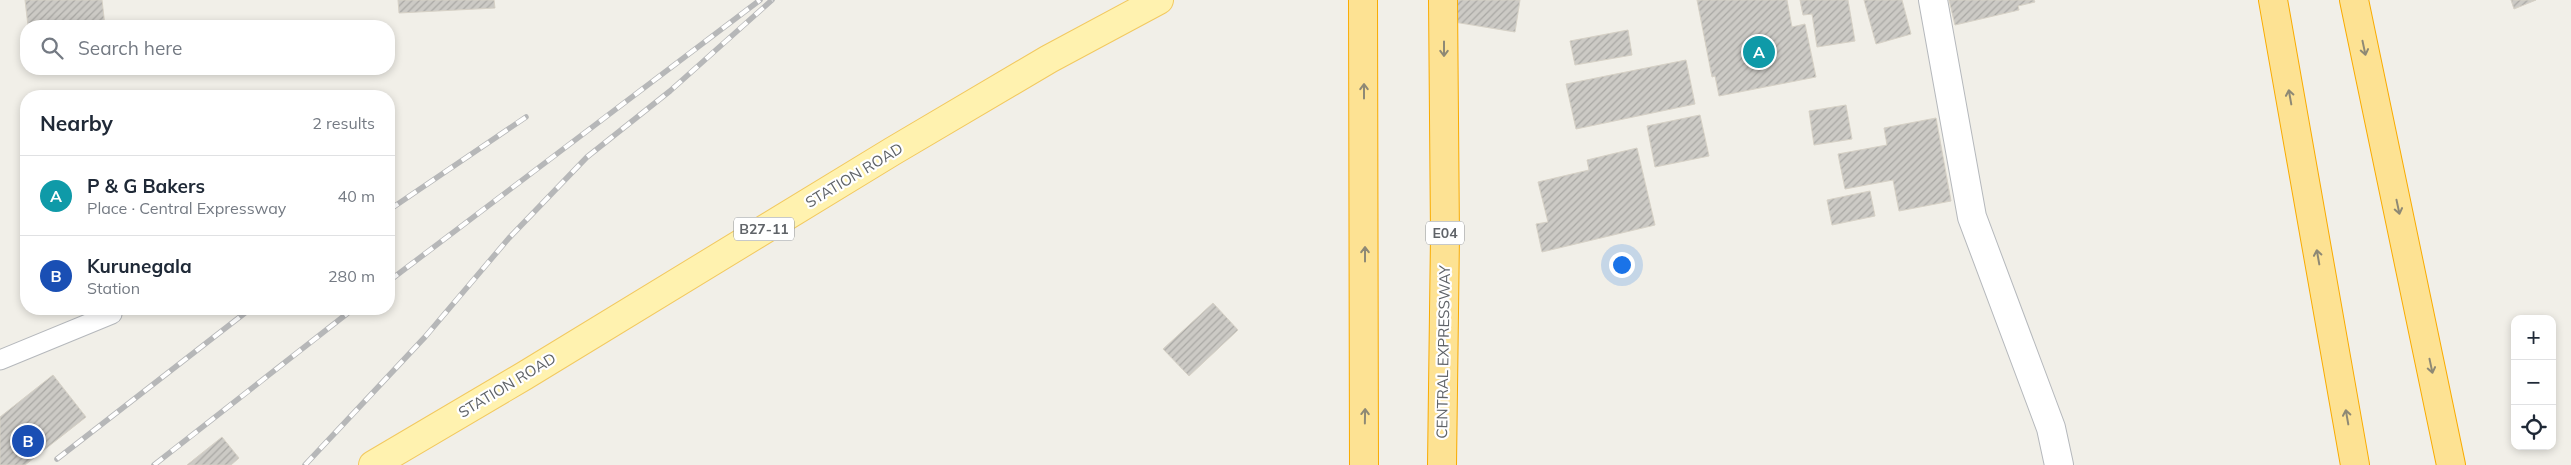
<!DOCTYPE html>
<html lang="en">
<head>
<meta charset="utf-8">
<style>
  :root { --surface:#fff; --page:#f2f2f3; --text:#1f2937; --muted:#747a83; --line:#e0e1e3; --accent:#0b8043 }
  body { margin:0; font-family:Mulish,sans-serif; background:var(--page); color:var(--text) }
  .controls { position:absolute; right:15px; bottom:15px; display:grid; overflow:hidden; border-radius:10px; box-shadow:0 2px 8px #0003 }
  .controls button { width:45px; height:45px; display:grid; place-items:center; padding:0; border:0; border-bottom:1px solid var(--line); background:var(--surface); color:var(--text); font:25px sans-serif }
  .you { position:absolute; left:1621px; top:264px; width:18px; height:18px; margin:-12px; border:4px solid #fff; border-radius:50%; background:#1a73e8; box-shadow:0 0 0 8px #1a73e833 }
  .badge { display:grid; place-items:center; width:32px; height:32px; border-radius:50%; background:var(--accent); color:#fff; font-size:16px; font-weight:700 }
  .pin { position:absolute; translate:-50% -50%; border:2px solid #fff; box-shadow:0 1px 5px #0006 }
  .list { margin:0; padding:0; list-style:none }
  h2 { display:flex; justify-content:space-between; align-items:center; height:65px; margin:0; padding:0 20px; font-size:21px }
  h2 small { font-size:16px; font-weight:400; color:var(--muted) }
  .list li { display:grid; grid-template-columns:32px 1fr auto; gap:15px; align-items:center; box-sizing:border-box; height:80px; padding:0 20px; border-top:1px solid var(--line) }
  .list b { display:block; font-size:19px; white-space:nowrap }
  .list p { margin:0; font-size:16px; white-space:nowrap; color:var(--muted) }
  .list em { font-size:16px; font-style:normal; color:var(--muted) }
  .icon { flex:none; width:28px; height:28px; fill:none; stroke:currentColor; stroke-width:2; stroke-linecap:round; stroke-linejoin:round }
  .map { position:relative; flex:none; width:2571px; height:465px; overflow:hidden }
  .search { position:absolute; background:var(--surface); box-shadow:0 2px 8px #0003; left:20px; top:20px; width:375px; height:55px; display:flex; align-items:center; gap:12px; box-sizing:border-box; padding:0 18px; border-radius:20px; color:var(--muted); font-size:19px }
  .panel { position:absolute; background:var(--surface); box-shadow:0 2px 8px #0003; left:20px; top:90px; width:375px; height:225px; border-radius:20px }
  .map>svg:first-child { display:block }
  .building { fill:url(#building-hatch); stroke:#d6d1c6 }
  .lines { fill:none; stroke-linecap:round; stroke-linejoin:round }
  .service-casing { stroke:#b5b8bc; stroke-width:21 }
  .minor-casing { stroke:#b5b8bc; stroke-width:30 }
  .primary-casing { stroke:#f2c960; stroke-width:30 }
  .motorway-casing { stroke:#f9ab00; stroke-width:30 }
  .service { stroke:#fff; stroke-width:19 }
  .minor { stroke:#fff; stroke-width:28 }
  .primary { stroke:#fff2af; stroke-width:28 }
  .motorway { stroke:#fde293; stroke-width:28 }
  .rail-casing { stroke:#b6b7b8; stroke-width:5.5 }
  .rail { stroke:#fff; stroke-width:4; stroke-dasharray:11; stroke-linecap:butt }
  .oneway { stroke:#8e8975 }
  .labels { text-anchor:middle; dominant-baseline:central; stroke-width:4.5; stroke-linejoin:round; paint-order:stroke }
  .shield { fill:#fff; stroke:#8f9295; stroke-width:1 }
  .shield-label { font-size:14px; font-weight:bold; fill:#5f6368 }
  .street-label { font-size:15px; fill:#5f6368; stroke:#fff }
</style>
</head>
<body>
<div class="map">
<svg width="2571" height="465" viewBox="0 0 2571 465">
  <defs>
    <pattern id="building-hatch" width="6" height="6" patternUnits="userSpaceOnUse" patternTransform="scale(1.25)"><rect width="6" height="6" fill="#cccac5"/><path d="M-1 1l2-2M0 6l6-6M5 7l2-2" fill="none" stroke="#a9a8a4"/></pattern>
  </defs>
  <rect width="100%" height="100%" fill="#f1efe8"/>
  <!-- building -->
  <path class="building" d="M25 0H102L105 26H28Z
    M398 0H494L495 8 399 13Z
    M1458 0H1520L1515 32 1454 22Z
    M1697 0H1787L1792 27 1805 24 1816 77 1719 96 1715 76 1712 77Z
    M1800 0H1848L1855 41 1817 47 1812 14 1803 15Z
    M1864 0H1902L1911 34 1876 44Z
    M1949 0H2034L2035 2 2018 6 2019 10 1955 25Z
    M2511 0H2536L2514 9Z
    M1628 30 1632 55 1575 65 1570 41Z
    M1686 60 1695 104 1576 129 1566 84Z
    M1846 105 1852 139 1814 145 1809 111Z
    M1700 115 1709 156 1655 167 1647 126Z
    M1936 118 1951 201 1899 211 1893 180 1845 189 1838 154 1887 145 1884 128Z
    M1637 148 1655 225 1542 252 1536 224 1548 222 1538 182 1589 170 1587 160Z
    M1870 191 1875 216 1832 225 1827 200Z
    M1213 303 1238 330 1189 376 1163 349Z
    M53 375 86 417 25 465H0V417Z
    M222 437 239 458 231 465H187Z"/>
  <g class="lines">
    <defs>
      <path id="service" d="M0 360 112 314"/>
      <path id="minor" d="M1933 0 1972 217 2051 428 2059 465"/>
      <path id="primary" d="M373 465 524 376 893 151 1049 59 1159 0"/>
      <path id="motorway" d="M1363 0 1364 465
        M2273 0 2355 465
        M2354 0 2451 465
        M1442 465 1445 236 1443 0"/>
    </defs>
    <!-- service casing -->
    <use href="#service" class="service-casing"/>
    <!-- minor casing -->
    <use href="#minor" class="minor-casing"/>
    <!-- primary casing -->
    <use href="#primary" class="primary-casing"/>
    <!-- motorway casing -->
    <use href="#motorway" class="motorway-casing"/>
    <!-- service -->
    <use href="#service" class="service"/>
    <!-- minor -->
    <use href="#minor" class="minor"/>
    <!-- primary -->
    <use href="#primary" class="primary"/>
    <!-- motorway -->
    <use href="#motorway" class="motorway"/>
    <defs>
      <path id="rail" d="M389 210 526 117
        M389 281 760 0
        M57 459 250 309
        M154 465 353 309
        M305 465 425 337 509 238 587 157 670 91 772 0"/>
    </defs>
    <!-- rail casing -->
    <use href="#rail" class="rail-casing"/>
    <!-- rail -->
    <use href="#rail" class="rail"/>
  </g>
  <!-- one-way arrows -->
  <defs><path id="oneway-shaft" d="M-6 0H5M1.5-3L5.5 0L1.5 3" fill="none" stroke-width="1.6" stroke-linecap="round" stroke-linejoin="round" transform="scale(1.25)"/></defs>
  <g class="oneway">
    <use href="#oneway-shaft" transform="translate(2364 48) rotate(78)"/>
    <use href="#oneway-shaft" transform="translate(1444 49) rotate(90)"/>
    <use href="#oneway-shaft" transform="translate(1364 91) rotate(-90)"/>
    <use href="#oneway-shaft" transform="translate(2290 97) rotate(-100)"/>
    <use href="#oneway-shaft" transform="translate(2398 207) rotate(78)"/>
    <use href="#oneway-shaft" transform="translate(1365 254) rotate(-90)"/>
    <use href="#oneway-shaft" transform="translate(2318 257) rotate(-100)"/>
    <use href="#oneway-shaft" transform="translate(2431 366) rotate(78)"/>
    <use href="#oneway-shaft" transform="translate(1365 416) rotate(-89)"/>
    <use href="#oneway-shaft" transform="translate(2347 417) rotate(-100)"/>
  </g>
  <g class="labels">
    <!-- shield labels -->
    <g class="shield">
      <rect x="734" y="217.5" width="60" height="23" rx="4"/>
      <rect x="1426" y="221.5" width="38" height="23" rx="4"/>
    </g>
    <g class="shield-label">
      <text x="764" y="229">B27-11</text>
      <text x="1445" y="233">E04</text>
    </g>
    <!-- street labels -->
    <g class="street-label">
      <text transform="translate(854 175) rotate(-31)">STATION ROAD</text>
      <text transform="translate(1443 352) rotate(-89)">CENTRAL EXPRESSWAY</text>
      <text transform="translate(507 385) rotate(-31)">STATION ROAD</text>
    </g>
  </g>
</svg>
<div class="controls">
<button>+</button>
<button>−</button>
<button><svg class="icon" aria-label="locate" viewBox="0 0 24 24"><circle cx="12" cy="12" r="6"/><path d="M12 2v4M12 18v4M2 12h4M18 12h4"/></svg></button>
</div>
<div class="you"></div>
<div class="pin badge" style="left:1759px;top:52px;background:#0f9aa8">A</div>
<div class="pin badge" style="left:28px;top:441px;background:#1a4fb4">B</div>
<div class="search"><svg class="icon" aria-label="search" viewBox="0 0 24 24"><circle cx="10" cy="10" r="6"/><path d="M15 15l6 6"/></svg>Search here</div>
<section class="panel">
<h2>Nearby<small>2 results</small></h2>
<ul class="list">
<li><span class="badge" style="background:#0f9aa8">A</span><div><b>P &amp; G Bakers</b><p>Place · Central Expressway</p></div><em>40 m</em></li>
<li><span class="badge" style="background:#1a4fb4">B</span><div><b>Kurunegala</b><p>Station</p></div><em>280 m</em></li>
</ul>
</section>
</div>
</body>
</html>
